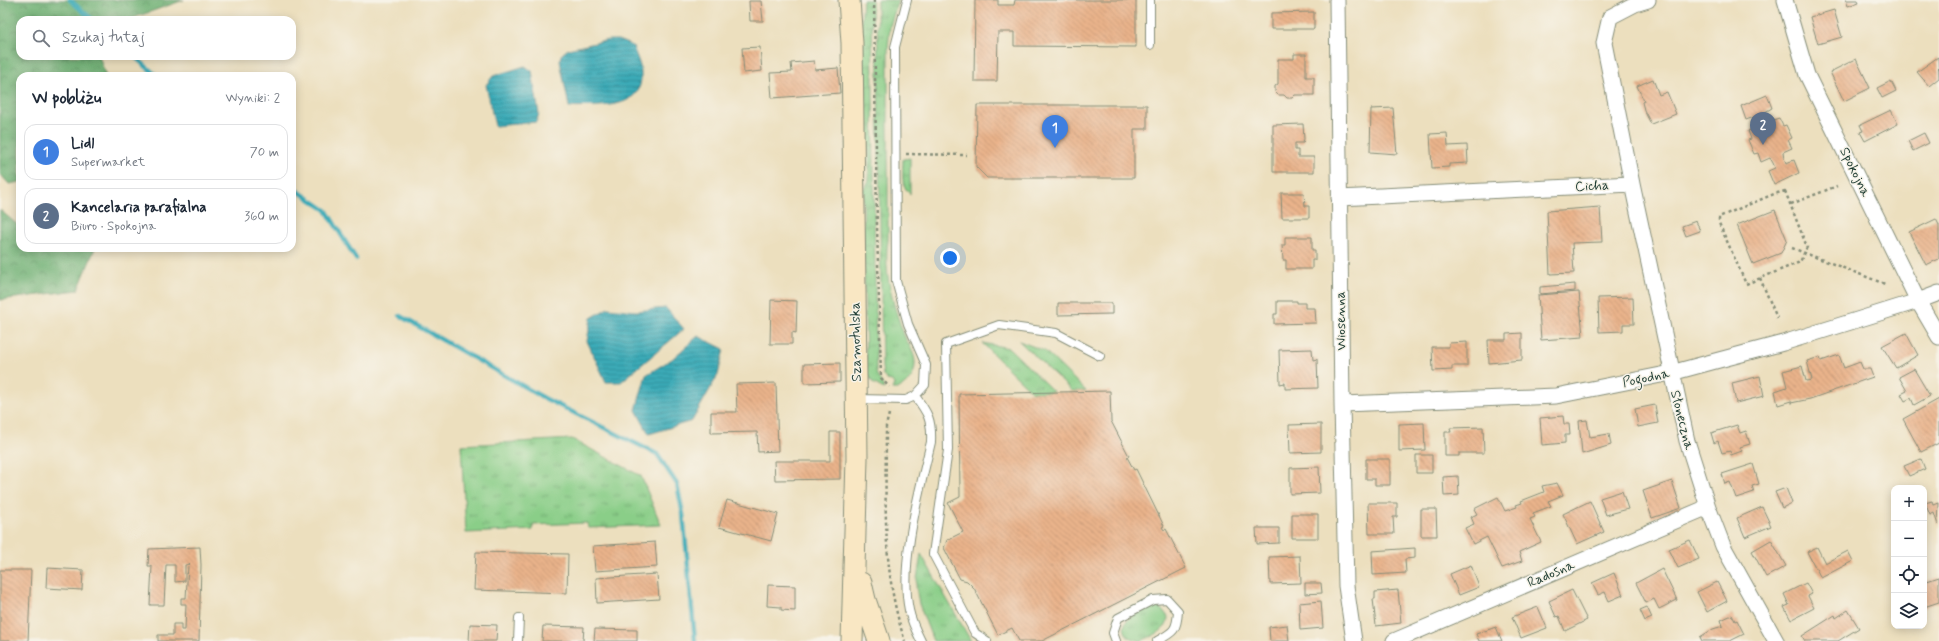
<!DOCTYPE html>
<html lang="pl">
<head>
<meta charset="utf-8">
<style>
  :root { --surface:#fff; --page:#f6f6f7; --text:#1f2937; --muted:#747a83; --line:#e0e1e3; --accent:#1f6fb2 }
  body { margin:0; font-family:Mynerve,sans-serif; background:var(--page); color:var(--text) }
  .controls { position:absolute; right:12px; bottom:12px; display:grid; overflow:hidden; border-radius:8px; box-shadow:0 2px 10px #0003 }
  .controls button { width:36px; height:36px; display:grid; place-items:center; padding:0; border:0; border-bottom:1px solid var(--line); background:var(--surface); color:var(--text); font:20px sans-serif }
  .you { position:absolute; left:950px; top:258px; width:14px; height:14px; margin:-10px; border:3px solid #fff; border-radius:50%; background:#1a73e8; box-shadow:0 0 0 6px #1a73e833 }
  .badge { display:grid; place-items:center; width:26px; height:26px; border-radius:50%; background:var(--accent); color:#fff; font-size:13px; font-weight:700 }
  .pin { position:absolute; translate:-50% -33px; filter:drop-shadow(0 1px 2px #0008) }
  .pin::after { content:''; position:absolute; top:21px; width:14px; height:12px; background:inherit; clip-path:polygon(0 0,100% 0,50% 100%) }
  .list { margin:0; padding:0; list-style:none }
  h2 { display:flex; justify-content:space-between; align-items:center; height:52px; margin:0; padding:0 16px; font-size:17px }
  h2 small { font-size:13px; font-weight:400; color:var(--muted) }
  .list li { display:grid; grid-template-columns:26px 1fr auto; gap:12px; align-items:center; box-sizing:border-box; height:56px; margin:0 8px 8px; padding:0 8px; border:1px solid var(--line); border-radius:12px }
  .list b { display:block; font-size:15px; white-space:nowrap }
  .list p { margin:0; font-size:13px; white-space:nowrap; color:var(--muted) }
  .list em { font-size:13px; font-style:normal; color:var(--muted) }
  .icon { flex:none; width:22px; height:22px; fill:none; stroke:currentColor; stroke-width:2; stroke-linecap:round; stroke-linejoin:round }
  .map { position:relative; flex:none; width:1939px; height:641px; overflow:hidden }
  .search { position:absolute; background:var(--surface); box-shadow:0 2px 10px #0003; left:16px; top:16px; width:280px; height:44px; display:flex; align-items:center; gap:10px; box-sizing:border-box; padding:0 14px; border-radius:12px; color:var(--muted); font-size:15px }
  .panel { position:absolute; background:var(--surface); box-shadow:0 2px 10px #0003; left:16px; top:72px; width:280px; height:180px; border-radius:12px }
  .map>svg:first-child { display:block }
  .grass { fill:url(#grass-tufts); stroke:#54865e }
  .forest { fill:url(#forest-crowns); stroke:#477754 }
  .water { fill:url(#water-rules); stroke:#2c7476 }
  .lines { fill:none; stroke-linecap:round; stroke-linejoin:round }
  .stream { stroke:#3aaab7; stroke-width:4.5 }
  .building { fill:url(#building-back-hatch) }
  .lane-casing { stroke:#868e79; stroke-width:10 }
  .street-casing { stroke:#868e79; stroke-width:17 }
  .secondary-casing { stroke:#868e79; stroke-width:23 }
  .path { stroke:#868e79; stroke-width:2.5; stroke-dasharray:3 3; stroke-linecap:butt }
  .lane { stroke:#fff; stroke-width:8 }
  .street { stroke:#fff; stroke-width:15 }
  .secondary { stroke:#f9e7c3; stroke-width:21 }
  .labels { text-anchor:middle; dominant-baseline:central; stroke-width:3; stroke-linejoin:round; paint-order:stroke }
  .street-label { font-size:14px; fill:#1f3d34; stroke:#f7f3e8 }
</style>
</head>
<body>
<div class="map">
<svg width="1939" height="641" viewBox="0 0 1939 641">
  <defs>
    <pattern id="grass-tufts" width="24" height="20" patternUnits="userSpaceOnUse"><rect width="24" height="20" fill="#8ace88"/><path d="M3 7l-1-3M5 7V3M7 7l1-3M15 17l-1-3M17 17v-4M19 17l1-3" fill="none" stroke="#70a870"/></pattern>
    <pattern id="forest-crowns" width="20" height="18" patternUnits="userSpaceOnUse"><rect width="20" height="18" fill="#6fb174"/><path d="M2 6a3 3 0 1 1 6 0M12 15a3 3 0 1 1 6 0" fill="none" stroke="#5b9160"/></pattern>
    <pattern id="water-rules" width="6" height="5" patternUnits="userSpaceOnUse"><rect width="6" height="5" fill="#3aaab7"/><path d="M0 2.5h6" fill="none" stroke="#308c96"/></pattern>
    <pattern id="building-back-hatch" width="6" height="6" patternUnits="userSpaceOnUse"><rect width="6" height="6" fill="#eab38b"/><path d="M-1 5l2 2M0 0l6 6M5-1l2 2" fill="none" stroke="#bd9372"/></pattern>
  </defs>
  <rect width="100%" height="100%" fill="#f7f3e8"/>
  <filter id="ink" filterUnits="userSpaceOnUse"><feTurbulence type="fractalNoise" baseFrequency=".025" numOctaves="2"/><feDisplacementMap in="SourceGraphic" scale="8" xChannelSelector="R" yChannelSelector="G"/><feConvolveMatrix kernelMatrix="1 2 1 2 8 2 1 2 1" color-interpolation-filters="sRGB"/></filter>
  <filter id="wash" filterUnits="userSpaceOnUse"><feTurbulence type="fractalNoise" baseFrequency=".012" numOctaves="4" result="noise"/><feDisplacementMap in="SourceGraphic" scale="16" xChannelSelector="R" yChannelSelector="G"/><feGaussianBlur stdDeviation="0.9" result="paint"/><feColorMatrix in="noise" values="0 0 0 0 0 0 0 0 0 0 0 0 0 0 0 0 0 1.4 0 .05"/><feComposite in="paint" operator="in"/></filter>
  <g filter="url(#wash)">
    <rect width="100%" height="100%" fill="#ecdfbe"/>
    <!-- grass -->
    <path class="grass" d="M863 0H872L876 371C877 379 883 382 884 389L873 383 866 372 863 190 869 181V150L864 144 861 25Z
      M877 0H898L890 26 888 48V240C883 273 893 304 904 335 908 344 915 353 915 363 915 376 908 384 897 389H892L894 384 892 381 887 380 883 375 882 367Z
      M910 158V194C900 185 903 172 903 159Z
      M1019 341 1045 351 1086 391H1072Z
      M982 343 1009 348 1054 392H1032Z
      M572 439 641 476 661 525 588 528 587 523 533 525V530L466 533 461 445Z
      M921 554 971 641H933L919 604 916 586Z
      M1153 606 1162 609 1168 617C1167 632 1153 635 1141 641L1128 637C1115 619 1140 613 1153 606Z"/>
    <!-- forest -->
    <path class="forest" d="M0 0H184L127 20H20V56H99L106 76H20V182L9 184 0 174Z
      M0 210 20 227V248H95L78 290 0 300Z"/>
    <!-- water -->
    <path class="water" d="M609 40H618L633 46C635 54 641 64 641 73 644 112 596 105 569 107L560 61 561 55 568 49Z
      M525 66 532 71 539 114 536 122 495 126 486 85 493 76Z
      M608 308 636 311 666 308 684 329 621 382H606L587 341 591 318Z
      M698 336 724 349 718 375 692 421 649 434 636 410 646 375 672 359Z"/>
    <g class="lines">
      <!-- stream -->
      <path class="stream" d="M70 0 93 20
        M134 56 157 76
        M292 187 326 210 356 259
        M400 316 544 398 657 454 677 484 683 514 695 641"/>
    </g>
    <g id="blocks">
      <!-- building -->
      <path class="building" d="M975 0H998V5H1014L1015 0H1136V47L1014 46V32H998L997 81H974Z
        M1846 0H1858L1859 2 1848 6Z
        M749 1H761L763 21H750Z
        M1834 10 1842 37 1818 44 1810 17Z
        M1314 12V29H1271V13Z
        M760 47 762 71 744 73 742 48Z
        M1294 54H1306V77H1314V95H1295L1292 98H1287L1284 95H1278L1275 92V86L1278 84V59H1294Z
        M1938 57 1939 78 1929 86 1917 72Z
        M1856 59 1870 88 1844 101 1830 72Z
        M814 61 815 70 838 68 840 93 772 98 770 73 792 72 791 63Z
        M1653 79 1659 95 1667 92 1676 114 1651 124 1644 110 1642 102 1644 101 1637 86Z
        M1891 81 1896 91 1882 98 1877 88Z
        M1767 95 1772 108 1765 112 1767 117 1770 121 1779 118 1783 126 1786 125 1792 138 1788 140 1792 148 1783 152 1784 158 1786 163 1794 160 1799 173 1774 185 1768 171 1775 168 1773 163 1770 158 1761 162 1758 153 1754 154 1748 140 1751 139 1748 131 1757 127 1756 122 1754 117 1746 120 1741 106Z
        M977 105H1147V129H1134V178H987L976 167Z
        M1393 108 1397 154 1370 152 1371 109Z
        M1891 110 1898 124 1865 141 1860 132 1863 131 1860 125Z
        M1303 124 1304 139 1303 143H1295V150H1298V157H1314V172H1273V125Z
        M1447 133 1448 146 1467 145 1468 163 1449 164V167L1432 168 1430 134Z
        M1924 133 1929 143 1913 151 1908 141Z
        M1281 193H1304L1305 206H1309V218H1282Z
        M1600 207 1602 242 1572 243 1574 273 1550 274 1547 211Z
        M1775 210 1787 240 1781 253 1753 264 1737 225Z
        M1936 219 1939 225V259L1926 265 1909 232Z
        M1696 221 1700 231 1686 236 1682 226Z
        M1285 237H1312V250H1315V260H1312V269H1286V260H1283L1282 245H1285Z
        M1575 284V291L1540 294V287Z
        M1579 292 1583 337 1541 340 1538 295Z
        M1633 297 1634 324H1623V331L1599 332 1598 298Z
        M771 300 797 301 796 333 792 332V344H770Z
        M1277 301H1297V303H1305V308H1315L1316 323 1274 324V314H1277Z
        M1058 303H1112V314L1058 315Z
        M1522 333V360L1489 363 1488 340H1506V334Z
        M1906 333 1918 355 1896 368 1882 346Z
        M1467 342V366H1452V370L1433 371 1432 347H1449V343Z
        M1312 349 1313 360 1317 359 1318 388 1285 389V383L1280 384 1279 350Z
        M1839 355 1844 368 1860 362 1863 369H1870L1873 377 1810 399 1791 403V401L1778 405 1775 391 1787 387 1783 371 1802 366 1806 381 1812 380 1807 361 1820 357 1821 361Z
        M840 363V382L804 383V364Z
        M1914 369 1930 396 1914 405 1911 398 1905 401 1901 394 1907 391 1899 377Z
        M1760 376 1764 396 1736 403 1732 383Z
        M776 383 778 451 758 452 757 432 711 433V412H737L736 384Z
        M1110 391 1111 421 1129 456 1127 457 1134 470 1136 469 1164 526 1162 527 1164 530 1166 529 1186 568 1042 641H1019L1012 628 998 635 974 588 967 581 960 579 944 548 947 540 963 532 948 503 960 497 959 394Z
        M1939 399V443L1921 452 1903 419Z
        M1655 405 1658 423 1638 427 1635 409Z
        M1563 416 1564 424H1569L1570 435H1565V443L1542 445 1540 418Z
        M1587 420 1590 437 1609 434 1611 445 1582 454 1579 421Z
        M1424 423 1425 450 1399 451V424Z
        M1321 424V452L1290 453 1289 425Z
        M1737 425 1740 433 1746 431 1750 444 1740 447 1742 451 1731 455 1730 451 1722 453 1718 441 1714 443 1711 433Z
        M1483 427 1484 453H1459V456H1445V432H1451L1450 428Z
        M830 432H840V479L775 480 774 461H830Z
        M1416 455H1432V473H1416Z
        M1366 459H1390V485H1375V479H1366Z
        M1921 459 1925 469 1909 476 1904 466Z
        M1753 464 1759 484 1752 486 1754 492 1736 498 1730 482 1725 484 1722 474Z
        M1319 467 1320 493 1290 494V468Z
        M1458 476 1459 495 1444 496 1443 477Z
        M1672 481 1681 508 1652 518 1643 491Z
        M1557 483 1563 495 1548 501 1551 506 1533 513 1535 517 1530 519 1541 542 1519 552 1522 561 1502 568 1487 537 1473 544 1465 528 1474 524 1471 517 1477 514 1474 509 1498 497 1505 511 1517 507 1516 505 1522 503 1521 501 1544 492 1542 486Z
        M1786 488 1792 503 1782 508 1775 492Z
        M1622 491 1628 509 1606 515 1600 498Z
        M727 500 778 514 771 541 719 527Z
        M1590 501 1604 532 1577 544 1563 514Z
        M1932 501 1934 505 1939 503 1938 525 1934 513 1930 515 1925 503Z
        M1368 503H1397V517H1393L1394 534H1369Z
        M1762 507 1771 526 1745 537 1737 518Z
        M1421 509H1436L1437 536H1421Z
        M1292 514H1318V538H1292Z
        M1256 528H1279V543L1257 544Z
        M1690 540 1699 559 1678 568 1669 549Z
        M1771 540 1786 566 1766 577 1752 551Z
        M655 542 657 567 595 571 593 546Z
        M200 547 201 565 199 641H158V635H173V624H181V630H185L186 604H181V598H186L188 566 190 564 185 565V581L175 582V565H166L164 605H150L152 566H148L149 549Z
        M1817 547 1825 563 1848 551 1853 561 1821 578 1807 552Z
        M1415 548V558L1405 559 1406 573 1373 575 1372 551Z
        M476 552 568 554 567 593 474 590Z
        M1300 556 1301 583 1270 584 1269 557Z
        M1471 565 1479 587 1459 595 1450 574Z
        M47 568 83 570 82 590 46 588Z
        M1662 569 1677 600 1659 609 1654 599 1646 603 1636 583Z
        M0 570H31L28 641H0Z
        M1614 573 1623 595 1609 601 1605 592 1598 595 1592 583Z
        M657 574 659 599 597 603 596 578Z
        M1939 577V602L1924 607V582Z
        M1717 582 1727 601 1707 612 1697 592Z
        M1305 583H1321L1322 593 1305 594Z
        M1806 583 1812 594 1808 596 1814 608 1791 620 1784 607 1789 605 1784 594Z
        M768 585 795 586V611L781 610V607L767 606Z
        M1398 590 1401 623 1376 626 1373 599H1375V592Z
        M1572 590 1587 620 1565 631 1559 616 1556 617 1549 601Z
        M1321 601 1323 628 1300 630 1299 603Z
        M1538 607 1547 628 1521 638 1512 617Z
        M1647 607 1652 618 1645 621 1640 610Z
        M1848 610 1859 628 1838 641H1805L1802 636 1835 615 1836 618Z
        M1732 615 1735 621 1737 620 1744 634 1730 641H1702L1700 637 1713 629 1723 626 1721 620Z
        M470 624 497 625 496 641H469Z
        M1287 625 1289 641H1270L1269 627Z
        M543 626 584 627 583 641H542Z
        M1496 627 1502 641H1479L1476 634Z
        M595 629 637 630V641H594Z"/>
    </g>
  </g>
  <g filter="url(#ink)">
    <use href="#blocks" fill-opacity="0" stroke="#868e79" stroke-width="1"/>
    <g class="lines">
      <defs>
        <path id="lane" d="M907 0 895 47 896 281 908 324 926 365 925 385 915 396
          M1150 0V45
          M857 399 906 400 915 396C928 413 932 420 931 442 920 489 899 563 909 610 911 620 916 631 921 641
          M518 641 519 618
          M987 641 975 633 933 554 948 450 946 344 999 325 1056 333 1100 356
          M1116 641 1113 633 1118 618 1153 600 1167 599 1178 611C1177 630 1174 632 1157 641"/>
        <path id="street" d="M1337 0 1342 404 1346 586 1354 641
          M1785 0 1807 75 1918 301 1939 337
          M1632 184 1687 441 1708 507 1723 546 1776 641
          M1339 198 1632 184 1604 43 1610 17 1635 4 1648 0
          M1342 404 1556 396 1671 373 1719 360 1783 343 1918 301 1939 293
          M1394 641 1708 507"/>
        <path id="secondary" d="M849 0 852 43 857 458 852 641
          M861 583 865 600 879 641"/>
      </defs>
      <!-- lane casing -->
      <use href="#lane" class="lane-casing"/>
      <!-- street casing -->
      <use href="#street" class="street-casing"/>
      <!-- secondary casing -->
      <use href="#secondary" class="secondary-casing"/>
      <!-- path -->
      <path class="path" d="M874 0 877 226 881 378 889 387
        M906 154 967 155
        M1785 191 1807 247 1800 262 1746 284 1719 223V217L1774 194Z
        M1791 204 1837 186
        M1792 248 1885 284
        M1760 278 1777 318
        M889 414 886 426C886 499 881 571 905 641"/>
      <!-- lane -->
      <use href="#lane" class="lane"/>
      <!-- street -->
      <use href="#street" class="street"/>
      <!-- secondary -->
      <use href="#secondary" class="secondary"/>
    </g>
  </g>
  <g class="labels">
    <!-- street labels -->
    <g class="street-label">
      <text transform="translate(1855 172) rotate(64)">Spokojna</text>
      <text transform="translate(1592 186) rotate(-3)">Cicha</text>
      <text transform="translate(1341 321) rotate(-91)">Wiosenna</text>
      <text transform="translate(856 342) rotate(-91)">Szamotulska</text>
      <text transform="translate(1646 378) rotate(-12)">Pogodna</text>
      <text transform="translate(1682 420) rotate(76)">Słoneczna</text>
      <text transform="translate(1551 574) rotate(-23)">Radosna</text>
    </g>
  </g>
</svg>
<div class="controls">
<button>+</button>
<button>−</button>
<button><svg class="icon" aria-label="locate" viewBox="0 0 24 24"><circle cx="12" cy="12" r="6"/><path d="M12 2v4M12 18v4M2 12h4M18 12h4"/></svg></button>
<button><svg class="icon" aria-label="layers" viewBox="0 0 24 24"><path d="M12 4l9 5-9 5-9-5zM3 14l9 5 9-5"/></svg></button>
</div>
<div class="you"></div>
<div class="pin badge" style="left:1055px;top:148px;background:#3f7fe0">1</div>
<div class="pin badge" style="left:1763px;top:145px;background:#5c6f8a">2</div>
<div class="search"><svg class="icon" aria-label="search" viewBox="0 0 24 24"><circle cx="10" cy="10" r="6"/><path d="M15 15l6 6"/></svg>Szukaj tutaj</div>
<section class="panel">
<h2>W pobliżu<small>Wyniki: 2</small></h2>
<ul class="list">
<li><span class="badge" style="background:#3f7fe0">1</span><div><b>Lidl</b><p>Supermarket</p></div><em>70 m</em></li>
<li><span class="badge" style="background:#5c6f8a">2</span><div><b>Kancelaria parafialna</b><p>Biuro · Spokojna</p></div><em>360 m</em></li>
</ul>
</section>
</div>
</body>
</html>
